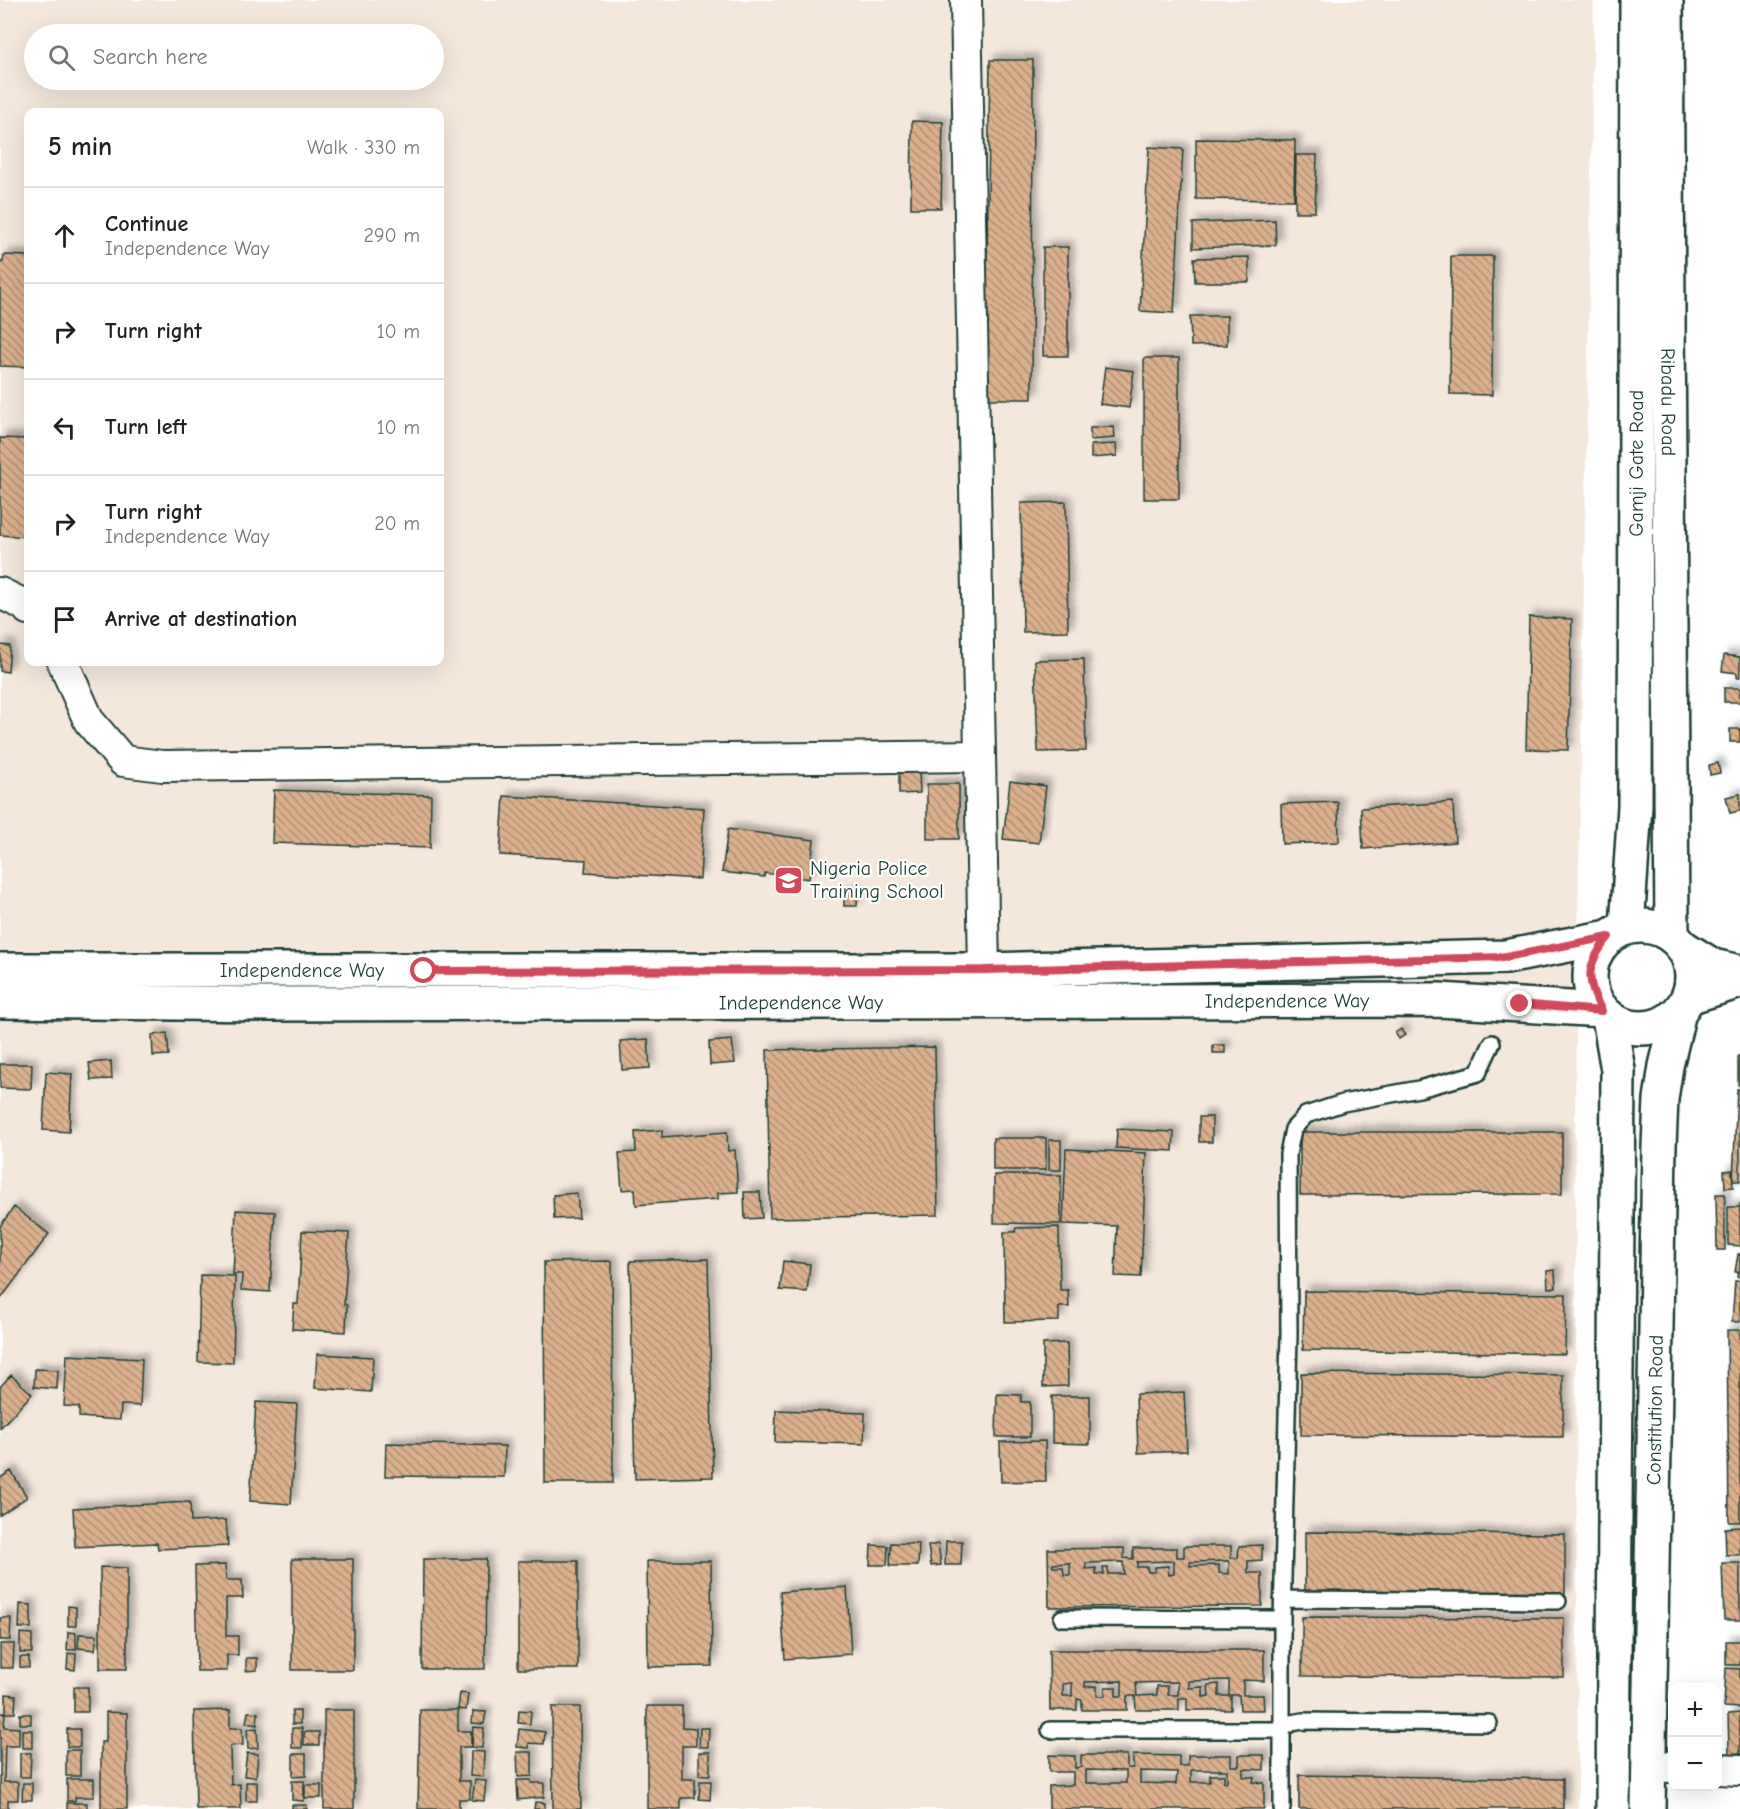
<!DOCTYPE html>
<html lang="en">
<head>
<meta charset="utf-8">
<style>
  :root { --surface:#fff; --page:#f6f6f6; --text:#202124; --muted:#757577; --line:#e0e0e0 }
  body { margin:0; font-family:"Comic Neue",sans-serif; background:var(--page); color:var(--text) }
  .controls { position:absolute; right:18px; bottom:18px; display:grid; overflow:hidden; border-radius:12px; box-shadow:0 6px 24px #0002 }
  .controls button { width:54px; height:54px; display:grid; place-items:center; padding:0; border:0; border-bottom:2px solid var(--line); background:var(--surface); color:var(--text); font:30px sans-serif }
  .stop { position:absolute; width:18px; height:18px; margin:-14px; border:4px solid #d1495b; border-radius:50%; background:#fff }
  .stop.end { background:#d1495b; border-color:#fff; box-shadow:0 2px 6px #0008 }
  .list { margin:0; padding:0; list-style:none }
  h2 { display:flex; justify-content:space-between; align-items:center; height:78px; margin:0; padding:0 24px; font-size:26px }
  h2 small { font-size:20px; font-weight:400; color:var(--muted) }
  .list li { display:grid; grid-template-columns:39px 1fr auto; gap:18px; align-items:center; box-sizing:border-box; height:96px; padding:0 24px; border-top:2px solid var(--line) }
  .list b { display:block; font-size:22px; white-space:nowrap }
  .list p { margin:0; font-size:20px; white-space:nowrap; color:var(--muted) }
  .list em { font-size:20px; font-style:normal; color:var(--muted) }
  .icon { flex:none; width:33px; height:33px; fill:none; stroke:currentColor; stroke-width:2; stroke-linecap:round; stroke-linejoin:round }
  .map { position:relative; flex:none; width:1740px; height:1809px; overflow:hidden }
  .search { position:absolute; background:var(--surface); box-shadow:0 6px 24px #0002; left:24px; top:24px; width:420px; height:66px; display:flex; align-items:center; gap:15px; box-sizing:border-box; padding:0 21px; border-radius:33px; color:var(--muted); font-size:22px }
  .panel { position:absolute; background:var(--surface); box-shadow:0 6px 24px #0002; left:24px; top:108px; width:420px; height:558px; border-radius:12px }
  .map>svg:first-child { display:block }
  .built { fill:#f4e7dc; fill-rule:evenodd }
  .building { fill:url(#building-back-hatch); stroke:#1f3d34; stroke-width:1.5; fill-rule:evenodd; filter:url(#shadow) }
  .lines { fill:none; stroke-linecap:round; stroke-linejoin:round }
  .lane-casing { stroke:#1f3d34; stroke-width:20 }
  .street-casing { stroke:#1f3d34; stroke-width:34 }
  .secondary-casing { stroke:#1f3d34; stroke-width:38 }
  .primary-casing { stroke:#1f3d34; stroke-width:38 }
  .lane { stroke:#fff; stroke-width:15 }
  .street { stroke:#fff; stroke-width:30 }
  .secondary { stroke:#fff; stroke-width:33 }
  .primary { stroke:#fff; stroke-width:33 }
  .route { stroke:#d1495b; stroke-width:8 }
  .labels { text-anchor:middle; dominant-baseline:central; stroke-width:4.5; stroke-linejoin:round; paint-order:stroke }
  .street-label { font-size:20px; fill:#1f3d34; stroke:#fff }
  .poi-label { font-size:20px; fill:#1f3d34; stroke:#fff; text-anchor:start }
</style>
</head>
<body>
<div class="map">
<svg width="1740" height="1809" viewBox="0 0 1740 1809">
  <defs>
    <pattern id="building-back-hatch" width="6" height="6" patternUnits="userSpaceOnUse" patternTransform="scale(1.5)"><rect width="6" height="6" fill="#dbb08c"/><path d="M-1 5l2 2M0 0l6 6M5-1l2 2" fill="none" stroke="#b19073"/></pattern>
    <filter id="shadow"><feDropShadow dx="5.5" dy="-5.5" stdDeviation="3" flood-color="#0004"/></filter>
  </defs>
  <rect width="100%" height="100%" fill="#fff"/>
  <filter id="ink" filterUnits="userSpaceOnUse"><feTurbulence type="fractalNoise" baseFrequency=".0167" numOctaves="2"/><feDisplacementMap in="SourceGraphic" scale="12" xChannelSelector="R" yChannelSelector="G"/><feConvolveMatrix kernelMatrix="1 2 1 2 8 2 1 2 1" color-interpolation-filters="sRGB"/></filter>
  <g filter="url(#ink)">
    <!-- built -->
    <path class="built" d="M0 0H1594L1575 1099 1578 1809H0ZM34 34H434V80H34ZM28 112H440V662H28Z"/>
    <!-- building -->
    <path class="building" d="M990 60H1033L1032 399H985Z
      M912 121 943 122 941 208H911Z
      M1196 139 1295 140 1294 200 1196 199Z
      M1149 147 1183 149 1174 313 1140 311Z
      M1296 155H1317L1315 212H1295Z
      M1275 220 1276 245 1193 248V223Z
      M1043 247H1068V356H1043Z
      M4 255 28 256V367L0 366V262H3Z
      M1451 256H1493L1492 395 1450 394Z
      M1249 257V282H1195L1194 258Z
      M1190 316H1227V345L1191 346Z
      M1144 358H1179V499H1144Z
      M1105 367 1134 371 1129 408 1100 404Z
      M1114 427 1115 438 1090 440V428Z
      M0 438 28 439V537L0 535Z
      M1116 444 1117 456 1091 458V445Z
      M1066 502 1068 631 1023 632 1021 503Z
      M1529 617 1572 619 1568 750 1526 749Z
      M0 645 10 646 8 672 0 671Z
      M1724 655 1740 657V677H1737V673L1722 671Z
      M1084 659 1086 751 1038 752 1035 660Z
      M1724 688H1740V702H1724Z
      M1730 729H1740V742H1730Z
      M1718 763 1720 773 1710 775 1709 765Z
      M919 772 920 793 899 794V773Z
      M1010 781 1046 786 1039 843 1003 839Z
      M927 784H959V839H927Z
      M274 790 431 795 430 848 272 843Z
      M1740 794V811L1730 813 1726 797Z
      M504 796 704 808 700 879 585 872 586 860 500 855Z
      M1338 802 1339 842 1282 844 1281 804Z
      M1453 802 1455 842 1363 849 1361 808Z
      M728 829 814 840 809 879 765 873 764 877 722 872Z
      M844 891H858L857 906H844Z
      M1401 1029 1405 1035 1399 1039 1395 1033Z
      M167 1033 169 1055 153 1056 152 1035Z
      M648 1039 650 1068 622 1070 620 1041Z
      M732 1040 735 1063 710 1065 709 1042Z
      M1213 1045H1225V1053H1213Z
      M935 1047 938 1215 770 1218 767 1050Z
      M1738 1056H1740V1085H1738Z
      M111 1061 112 1079 91 1080 89 1063Z
      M0 1064H32L31 1089 0 1088Z
      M46 1072 72 1074 69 1132 43 1130Z
      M1737 1089H1740V1181H1733Z
      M1199 1117H1212V1142H1199Z
      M1117 1129 1174 1132 1173 1151 1116 1148Z
      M662 1130V1137L727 1132 728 1151 735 1150 738 1192 718 1193V1199L636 1205 635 1189 622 1190 619 1153 636 1152 635 1132Z
      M1300 1132H1562V1194L1300 1195Z
      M993 1138H1046V1170H993Z
      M1049 1140H1061V1170H1049Z
      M1066 1149 1146 1153 1141 1277 1115 1276 1117 1226 1063 1224Z
      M1732 1170 1733 1187 1725 1188 1724 1171Z
      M994 1175H1061V1224L994 1223Z
      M744 1192H760L762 1218 745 1219Z
      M577 1193 579 1218 554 1219 553 1195Z
      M1716 1194H1725V1250H1717Z
      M1740 1203V1246L1728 1245V1207H1740Z
      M14 1207 49 1234 0 1300V1226Z
      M236 1210 275 1212 270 1292 241 1290 242 1274H233Z
      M1059 1227 1060 1290H1068L1069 1307H1059V1321L1005 1322 1004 1232H1015L1016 1228Z
      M302 1231 349 1233 344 1305H347L346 1332 292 1329 294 1304H298Z
      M1738 1254H1740V1277H1737L1738 1272H1735Z
      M708 1259 713 1477 635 1479 630 1261Z
      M612 1261 613 1483H545L544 1262Z
      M783 1261 810 1264 807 1292 780 1290Z
      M1555 1270 1556 1288H1548L1547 1271Z
      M200 1275 235 1276 233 1363 198 1362Z
      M1735 1281H1740V1322H1732Z
      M1304 1291 1566 1294 1565 1354 1303 1350Z
      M1727 1330H1740V1522H1729Z
      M1067 1343 1068 1386 1043 1387V1344Z
      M317 1354 373 1357 371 1392 315 1388Z
      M67 1355 142 1359 140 1406 121 1405 120 1420 79 1417V1407L64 1406Z
      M35 1369 58 1370 57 1389 34 1387Z
      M1301 1373 1563 1375V1437L1301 1435Z
      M11 1375 32 1394 0 1428V1387Z
      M1184 1392 1187 1451 1138 1453 1136 1394Z
      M997 1394 1021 1395V1402H1030V1437H996Z
      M1052 1396H1090V1444L1052 1443Z
      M256 1402 297 1404 291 1504 250 1501Z
      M776 1410 865 1413 864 1444 775 1442Z
      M1045 1441 1046 1481 1001 1482 1000 1442Z
      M386 1443 505 1446 504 1477 385 1476Z
      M11 1471 27 1497 0 1515V1478Z
      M190 1502 191 1522 226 1520 228 1546 158 1549 157 1543 75 1547 73 1508Z
      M1740 1527V1555H1726L1725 1528Z
      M1305 1532 1565 1534V1595L1305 1593Z
      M946 1541H962L961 1565H945Z
      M891 1543 919 1544 918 1566H890Z
      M938 1544 941 1565 931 1566 928 1546Z
      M871 1545 888 1546 887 1565H870Z
      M1262 1545V1560L1248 1561V1573H1262V1606L1049 1607 1048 1549 1124 1548V1558L1133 1559V1548H1177V1557H1184V1546H1231V1558H1238L1239 1546ZM1174 1561V1574L1169 1575 1168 1566 1155 1567V1572H1148L1147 1567H1137V1562ZM1229 1561V1574L1219 1573V1565L1190 1566V1562ZM1123 1562 1124 1574H1108V1568H1103L1104 1574 1096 1575V1568L1086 1569V1563ZM1070 1563V1575H1064L1063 1567H1053V1564Z
      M292 1559H353V1670H292Z
      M423 1559H486L485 1669H422Z
      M518 1561H578V1669H518Z
      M647 1561H711L712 1666 648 1667Z
      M1722 1563H1740V1620H1724Z
      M225 1565 226 1580H242L243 1598H226V1636H238V1655H227V1671H197L195 1566Z
      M100 1567 127 1568V1669H100Z
      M847 1587 851 1654 785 1659 780 1592Z
      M20 1604 31 1605V1628H19Z
      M68 1606 76 1607V1626H68Z
      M1302 1617 1564 1618V1677L1302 1676Z
      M0 1618H11L10 1640H0Z
      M68 1632 76 1633V1650H67Z
      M20 1633 32 1634V1653H20Z
      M79 1634 97 1635 95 1650 78 1648Z
      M1726 1641H1740V1665H1726Z
      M0 1644H14L13 1668H0Z
      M1049 1650H1264V1681L1243 1680V1695H1263L1264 1710H1240L1239 1695H1231V1710H1187V1698H1179V1710H1136L1135 1696H1127V1710H1082V1700L1077 1699V1710H1050ZM1229 1680V1696H1219V1684L1208 1685 1209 1696 1203 1697V1687L1189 1688V1681ZM1122 1681V1696H1116V1687H1105V1696H1097V1686L1085 1687V1682ZM1178 1682V1695H1168V1686H1157V1695L1137 1696 1136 1683ZM1072 1683V1696H1063V1684Z
      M68 1653 76 1654 75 1670 67 1669Z
      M20 1657H29V1668L20 1667Z
      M246 1658H257V1670L246 1671Z
      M1726 1668 1740 1669V1708L1724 1707Z
      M74 1687H88V1712H74Z
      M460 1693 468 1694 466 1710 458 1709Z
      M6 1694 16 1695 15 1713H6Z
      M647 1706H682V1727L696 1728V1746H682V1779H695V1798H681V1809H647Z
      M552 1707H580L581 1809H553Z
      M230 1710V1728H242L243 1745 230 1746 231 1785 240 1784 241 1809H196L194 1711Z
      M324 1710H354V1809H324Z
      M420 1710H458V1731H471V1747H459V1781H470V1799H459V1809H418Z
      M519 1710 531 1711 530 1724 518 1723Z
      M292 1711H300V1724H292Z
      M473 1711 486 1712 484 1724 472 1723Z
      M106 1712 127 1713V1809H101V1742H106Z
      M248 1712 258 1713 257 1725 246 1723Z
      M0 1713H5L4 1727 19 1728V1746H5L4 1782H18V1800H8V1809H0Z
      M1740 1713V1753L1729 1754 1728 1714Z
      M20 1714H31V1724H20Z
      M473 1727 484 1728 482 1748 472 1747Z
      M257 1728 258 1748 248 1749 247 1729Z
      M292 1728H302V1748H292Z
      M700 1728H709L708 1747H699Z
      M67 1729H80V1747H67Z
      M519 1729 545 1732 544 1744 529 1743V1748L517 1747Z
      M22 1730H32V1748H22Z
      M304 1732H319V1745H304Z
      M66 1750H80V1776H66Z
      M471 1751 484 1752 483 1777 470 1776Z
      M517 1752H532V1776L518 1777Z
      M699 1752H710V1775H699Z
      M20 1753H31L30 1777H20Z
      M247 1753 258 1754 256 1777 244 1776Z
      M293 1754H306V1776L293 1777Z
      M1049 1755 1075 1756V1768L1081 1767V1755H1127V1768H1133V1755L1179 1756V1766H1188V1755H1231V1766H1239V1755H1264V1770L1243 1769V1777H1254L1253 1782 1264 1783V1809H1049V1786L1073 1785V1772H1049ZM1086 1770 1126 1771V1783H1086ZM1191 1770H1227V1782H1224V1775H1210V1782H1191ZM1140 1771 1177 1772 1176 1784 1140 1783Z
      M1299 1775 1563 1779V1809H1299Z
      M67 1779H94V1797H75V1801H67Z
      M475 1780 486 1781 484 1801 472 1800Z
      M517 1780H531V1783H544V1797L518 1800Z
      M292 1781H304V1801L292 1800Z
      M700 1781H711L710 1800 699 1799Z
      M246 1782H257V1801H246Z
      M23 1783H32V1800H22Z
      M305 1785H321V1798H305Z
      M535 1802 545 1803V1809H534Z
      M67 1803H87V1809H67Z
      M292 1805H307V1809H292Z"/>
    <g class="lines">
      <defs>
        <path id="lane" d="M1282 1599 1558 1601
          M1062 1618 1282 1619
          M1050 1730H1281L1291 1723 1303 1721 1489 1723
          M1282 1809V1619L1289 1335 1288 1154 1293 1129 1306 1115 1343 1103 1419 1089 1478 1073 1492 1043"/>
        <path id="street" d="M966 0 984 970
          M0 593 25 605 28 609
          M63 662 89 721 123 761 162 766 980 756
          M1649 1766 1672 1767
          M1718 1769 1740 1770"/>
        <g id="secondary">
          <path d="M1684 948 1713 966 1740 972"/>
          <path id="s1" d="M0 970H984L1506 957 1609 937"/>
          <path d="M1688 997 1740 981"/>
          <path id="s2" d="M0 1001 266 1004 1439 1000 1602 1010"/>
        </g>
        <g id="primary">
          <path id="s3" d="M1666 0 1672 936"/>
          <circle cx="1641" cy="977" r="51"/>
          <path id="s4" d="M1627 927 1635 806 1637 0"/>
          <path d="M1609 1017 1618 1070 1613 1809"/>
          <path id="s5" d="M1648 1809 1659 1146 1661 1099 1666 1066 1679 1012"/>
        </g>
      </defs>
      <!-- lane casing -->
      <use href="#lane" class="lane-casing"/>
      <!-- street casing -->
      <use href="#street" class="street-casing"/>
      <!-- secondary casing -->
      <use href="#secondary" class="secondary-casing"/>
      <!-- primary casing -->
      <use href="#primary" class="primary-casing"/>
      <!-- lane -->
      <use href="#lane" class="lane"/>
      <!-- street -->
      <use href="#street" class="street"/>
      <!-- secondary -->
      <use href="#secondary" class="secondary"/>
      <!-- primary -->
      <use href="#primary" class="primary"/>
    </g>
  </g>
  <g class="lines" filter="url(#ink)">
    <!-- route -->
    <path class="route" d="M424 971 984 970 1506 957 1609 937C1586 964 1585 980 1602 1011L1520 1004"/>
  </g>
  <!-- icons -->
  <defs>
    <symbol id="university-square" viewBox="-11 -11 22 22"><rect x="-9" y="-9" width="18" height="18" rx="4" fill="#d1495b" stroke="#fff"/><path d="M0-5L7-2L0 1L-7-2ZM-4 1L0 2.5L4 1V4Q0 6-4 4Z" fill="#fff"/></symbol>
  </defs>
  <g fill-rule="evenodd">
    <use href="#university-square" x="772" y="864" width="33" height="33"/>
  </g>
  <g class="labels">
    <!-- street labels -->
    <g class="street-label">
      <text stroke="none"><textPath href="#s3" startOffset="402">Ribadu Road</textPath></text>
      <text stroke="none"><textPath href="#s4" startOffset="464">Gamji Gate Road</textPath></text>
      <text stroke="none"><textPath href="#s1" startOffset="302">Independence Way</textPath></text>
      <text stroke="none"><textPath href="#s2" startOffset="1287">Independence Way</textPath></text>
      <text stroke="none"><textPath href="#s2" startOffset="801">Independence Way</textPath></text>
      <text stroke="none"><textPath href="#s5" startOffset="399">Constitution Road</textPath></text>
    </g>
    <!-- poi labels -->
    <g class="poi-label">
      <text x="810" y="868">Nigeria Police<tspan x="810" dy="23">Training School</tspan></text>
    </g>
  </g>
</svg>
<div class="controls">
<button>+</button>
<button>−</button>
</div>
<div class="stop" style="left:424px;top:971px"></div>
<div class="stop end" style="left:1520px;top:1004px"></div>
<div class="search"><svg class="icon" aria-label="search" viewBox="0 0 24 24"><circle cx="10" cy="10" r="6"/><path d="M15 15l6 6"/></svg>Search here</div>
<section class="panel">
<h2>5 min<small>Walk · 330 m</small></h2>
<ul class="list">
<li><svg class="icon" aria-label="ahead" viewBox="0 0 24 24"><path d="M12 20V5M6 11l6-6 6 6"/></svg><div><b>Continue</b><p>Independence Way</p></div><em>290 m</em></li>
<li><svg class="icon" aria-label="right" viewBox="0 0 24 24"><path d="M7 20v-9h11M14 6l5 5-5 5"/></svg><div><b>Turn right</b></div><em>10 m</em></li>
<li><svg class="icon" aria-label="left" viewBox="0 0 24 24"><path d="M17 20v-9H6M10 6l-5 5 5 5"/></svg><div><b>Turn left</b></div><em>10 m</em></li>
<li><svg class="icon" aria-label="right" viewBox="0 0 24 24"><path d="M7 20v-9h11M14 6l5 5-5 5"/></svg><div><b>Turn right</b><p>Independence Way</p></div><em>20 m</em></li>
<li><svg class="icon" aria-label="arrive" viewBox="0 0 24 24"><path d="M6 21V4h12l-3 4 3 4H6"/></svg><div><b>Arrive at destination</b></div></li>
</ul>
</section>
</div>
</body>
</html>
